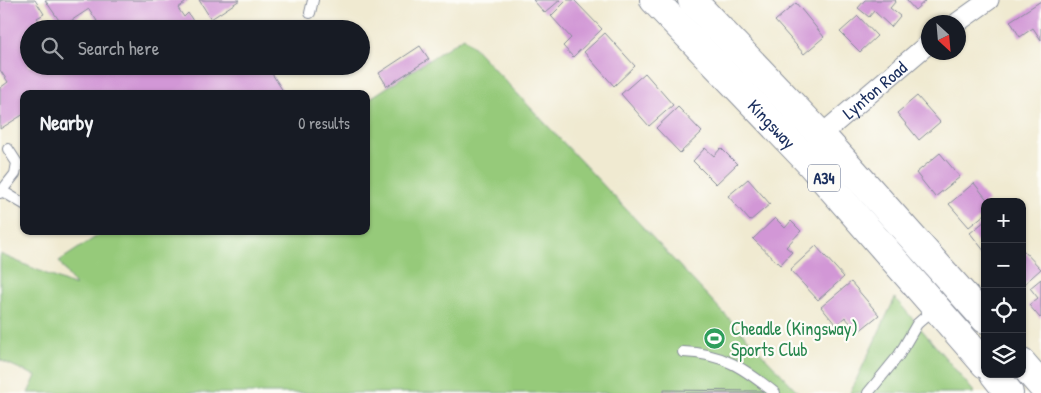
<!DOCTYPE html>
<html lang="en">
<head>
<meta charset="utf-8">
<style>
  :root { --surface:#171b24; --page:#20242c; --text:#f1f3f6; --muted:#9ea1a6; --line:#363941 }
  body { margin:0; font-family:"Patrick Hand",sans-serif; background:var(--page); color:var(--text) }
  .controls { position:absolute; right:15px; bottom:15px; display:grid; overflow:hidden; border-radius:10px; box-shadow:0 1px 4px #0004 }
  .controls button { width:45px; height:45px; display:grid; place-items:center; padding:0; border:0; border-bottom:1px solid var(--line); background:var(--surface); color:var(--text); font:25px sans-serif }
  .compass { position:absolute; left:921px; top:15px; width:45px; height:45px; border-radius:50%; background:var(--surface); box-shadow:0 1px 4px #0004; rotate:154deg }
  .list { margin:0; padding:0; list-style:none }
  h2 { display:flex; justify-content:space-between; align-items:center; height:65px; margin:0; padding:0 20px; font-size:21px }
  h2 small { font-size:16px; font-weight:400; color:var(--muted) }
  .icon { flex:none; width:28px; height:28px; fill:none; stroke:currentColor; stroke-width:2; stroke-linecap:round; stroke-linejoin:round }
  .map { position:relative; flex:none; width:1041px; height:393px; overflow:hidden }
  .search { position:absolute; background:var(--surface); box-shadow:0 1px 4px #0004; left:20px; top:20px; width:350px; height:55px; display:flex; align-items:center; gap:12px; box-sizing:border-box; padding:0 18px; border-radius:28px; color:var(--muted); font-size:19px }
  .panel { position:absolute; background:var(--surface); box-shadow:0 1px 4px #0004; left:20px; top:90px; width:350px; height:145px; border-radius:10px }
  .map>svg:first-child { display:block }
  .green { fill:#96ca7a; stroke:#587c6c }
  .building { fill:#d297d6 }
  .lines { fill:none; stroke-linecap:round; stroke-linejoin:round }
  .service-casing { stroke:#868c98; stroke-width:12 }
  .minor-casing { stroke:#868c98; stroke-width:21 }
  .trunk-casing { stroke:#868c98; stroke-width:30 }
  .service { stroke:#fff; stroke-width:10 }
  .minor { stroke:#fff; stroke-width:19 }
  .trunk { stroke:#fff; stroke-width:28 }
  .labels { text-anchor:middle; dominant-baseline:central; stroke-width:4.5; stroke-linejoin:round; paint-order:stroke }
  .shield { fill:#fdfcf7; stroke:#5f6c8c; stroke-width:1 }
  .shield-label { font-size:16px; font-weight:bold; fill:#1b2f5e }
  .street-label { font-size:18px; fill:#1b2f5e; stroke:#fdfcf7 }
  .leisure-label { font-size:18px; fill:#27864d; stroke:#fdfcf7; text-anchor:start }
</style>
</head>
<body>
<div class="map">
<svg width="1041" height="393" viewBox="0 0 1041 393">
  <rect width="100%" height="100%" fill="#fdfcf7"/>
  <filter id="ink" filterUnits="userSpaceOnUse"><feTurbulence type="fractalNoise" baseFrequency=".02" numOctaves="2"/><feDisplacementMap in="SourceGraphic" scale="10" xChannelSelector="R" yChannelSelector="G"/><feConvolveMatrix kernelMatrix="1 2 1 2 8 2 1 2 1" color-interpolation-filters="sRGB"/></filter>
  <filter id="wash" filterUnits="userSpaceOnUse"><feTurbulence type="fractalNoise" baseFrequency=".0096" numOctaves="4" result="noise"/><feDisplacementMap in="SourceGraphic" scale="20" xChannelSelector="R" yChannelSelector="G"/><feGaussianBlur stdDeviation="1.12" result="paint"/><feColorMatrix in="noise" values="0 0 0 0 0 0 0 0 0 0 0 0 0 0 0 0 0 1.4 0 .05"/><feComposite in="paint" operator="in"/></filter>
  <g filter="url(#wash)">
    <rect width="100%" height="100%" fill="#f0ead1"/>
    <!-- green -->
    <path class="green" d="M464 37 799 393H28L36 376 0 360V254L75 286 59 261 105 231H366V101Z
      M895 298 975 393H850Z"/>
    <g id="blocks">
      <!-- building -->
      <path class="building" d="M0 0H35L44 14 37 18 45 29H29V66H267L285 94H24V114L0 129V88L8 82 0 70Z
        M45 0H189L178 8 184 17 188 13 198 29H84L97 21 89 9 63 26Z
        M199 0H240L211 19Z
        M533 0H560L545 13Z
        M567 0H574L602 29 573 57 563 46 571 38 551 16Z
        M865 0H895L896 1 890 8 900 16 891 27 874 11 869 17 858 8Z
        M906 0H926L915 10Z
        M1041 1V40L1033 28 1020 37 1010 21Z
        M796 3 824 37 804 54 775 21Z
        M858 16 877 36 860 52 840 32Z
        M605 33 635 66 614 86 584 52Z
        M420 46 429 59 387 86 379 73Z
        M645 73 673 105 649 126 621 94Z
        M917 96 940 122 919 140 897 113Z
        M678 107 702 132 680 153 656 128Z
        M705 148 714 156 721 148 737 164 716 184 693 161Z
        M940 153 960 177 935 197 916 173Z
        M748 179 770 204 750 221 728 196Z
        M974 183 989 202H985V214L969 227 949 204Z
        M775 218 785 228 791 221 801 231 786 247 792 252 780 265 753 239Z
        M985 221V252L970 233Z
        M816 246 844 277 818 300 790 270Z
        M1022 249 1041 269 1022 286Z
        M1041 279V317L1040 318 1029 305 1038 298 1030 288Z
        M851 282 879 315 858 332 845 317 836 325 821 307Z
        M664 390 763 391V393H664Z"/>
    </g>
  </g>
  <g filter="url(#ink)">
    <use href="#blocks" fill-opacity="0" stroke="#868c98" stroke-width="1"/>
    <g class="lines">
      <defs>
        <path id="service" d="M310 13 313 0
          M2 191 24 204
          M0 193 15 174 17 163 8 149
          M683 352C723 353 745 369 775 393
          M868 393 899 355 917 324 934 309"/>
        <g id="minor">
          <path d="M958 22 989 0"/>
          <path id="s1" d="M821 135 928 44"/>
        </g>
        <g id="trunk">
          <path id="s2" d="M654 0 808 161 985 364"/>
          <path d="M692 0 821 135 985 319"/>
          <path d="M1022 363 1041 385"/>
          <path d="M994 374 1009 393"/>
        </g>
      </defs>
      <!-- service casing -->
      <use href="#service" class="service-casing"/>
      <!-- minor casing -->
      <use href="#minor" class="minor-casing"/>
      <!-- trunk casing -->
      <use href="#trunk" class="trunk-casing"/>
      <!-- service -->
      <use href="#service" class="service"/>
      <!-- minor -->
      <use href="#minor" class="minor"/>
      <!-- trunk -->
      <use href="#trunk" class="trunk"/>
    </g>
  </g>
  <!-- icons -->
  <defs>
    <symbol id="stadium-disc" viewBox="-11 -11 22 22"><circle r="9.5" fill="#2e9e5b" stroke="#fdfcf7"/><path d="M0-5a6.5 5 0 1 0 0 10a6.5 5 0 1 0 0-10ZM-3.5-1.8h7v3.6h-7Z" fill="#fff"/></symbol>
  </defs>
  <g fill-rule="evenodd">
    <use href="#stadium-disc" x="702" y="326" width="25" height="25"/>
  </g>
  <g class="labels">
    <!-- shield labels -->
    <rect class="shield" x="808" y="164.5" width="32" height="27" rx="4"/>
    <g class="shield-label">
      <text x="824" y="178">A34</text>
    </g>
    <!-- street labels -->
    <g class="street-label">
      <text stroke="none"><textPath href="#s1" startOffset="70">Lynton Road</textPath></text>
      <text stroke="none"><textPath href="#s2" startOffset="171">Kingsway</textPath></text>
    </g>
    <!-- leisure labels -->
    <g class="leisure-label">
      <text x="731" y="328">Cheadle (Kingsway)<tspan x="731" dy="21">Sports Club</tspan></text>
    </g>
  </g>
</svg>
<div class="controls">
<button>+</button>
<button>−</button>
<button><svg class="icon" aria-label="locate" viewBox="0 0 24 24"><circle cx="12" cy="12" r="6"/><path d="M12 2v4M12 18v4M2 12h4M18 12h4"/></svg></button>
<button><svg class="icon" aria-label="layers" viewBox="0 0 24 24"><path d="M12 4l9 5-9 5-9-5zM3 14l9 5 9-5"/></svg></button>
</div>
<svg class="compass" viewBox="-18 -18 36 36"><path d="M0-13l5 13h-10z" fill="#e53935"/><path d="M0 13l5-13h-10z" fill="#9ea1a6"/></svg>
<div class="search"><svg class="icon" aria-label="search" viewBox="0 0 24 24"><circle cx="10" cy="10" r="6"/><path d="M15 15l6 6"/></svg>Search here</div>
<section class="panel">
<h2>Nearby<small>0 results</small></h2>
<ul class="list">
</ul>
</section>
</div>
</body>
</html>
